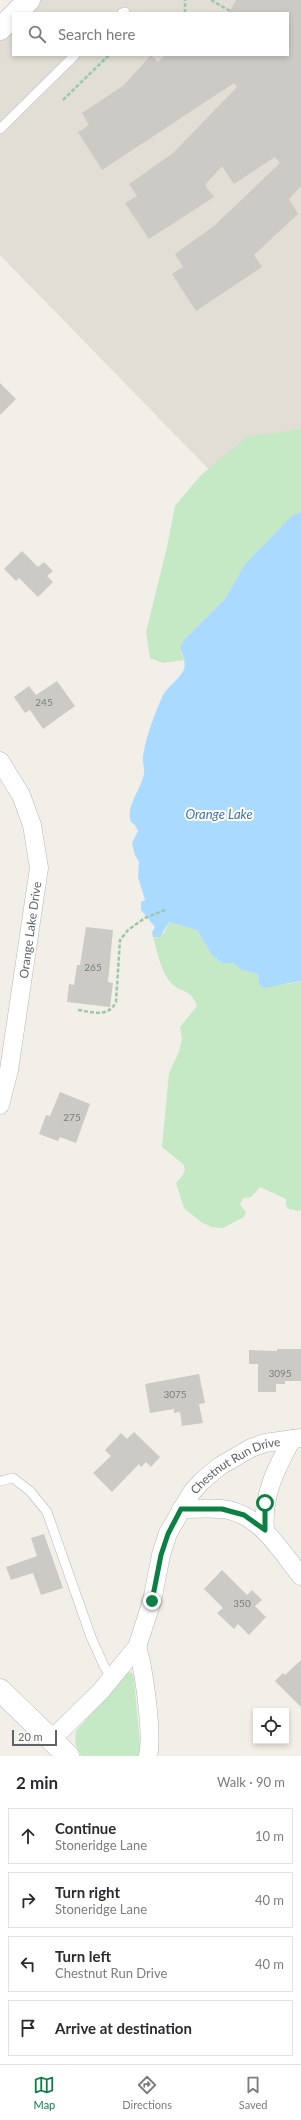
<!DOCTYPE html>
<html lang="en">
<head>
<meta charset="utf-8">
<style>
  :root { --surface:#fff; --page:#f7f7f7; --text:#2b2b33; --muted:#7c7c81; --line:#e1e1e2; --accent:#0b8043 }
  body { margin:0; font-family:Lato,sans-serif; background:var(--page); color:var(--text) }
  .controls { position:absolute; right:12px; bottom:12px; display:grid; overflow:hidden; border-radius:0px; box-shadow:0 2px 6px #0003 }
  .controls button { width:36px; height:36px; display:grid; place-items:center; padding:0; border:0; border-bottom:1px solid var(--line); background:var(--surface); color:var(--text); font:20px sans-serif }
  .scale { position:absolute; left:12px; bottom:10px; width:45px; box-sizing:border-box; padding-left:4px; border:2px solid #5f6368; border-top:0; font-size:11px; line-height:14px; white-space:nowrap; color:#5f6368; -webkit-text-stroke:3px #fff; paint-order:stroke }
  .stop { position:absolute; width:12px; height:12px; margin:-9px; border:3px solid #0b8043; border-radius:50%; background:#fff }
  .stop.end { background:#0b8043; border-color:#fff; box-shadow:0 1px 4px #0008 }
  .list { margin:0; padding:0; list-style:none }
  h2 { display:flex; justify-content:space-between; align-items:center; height:52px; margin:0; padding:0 16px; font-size:17px }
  h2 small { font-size:13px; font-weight:400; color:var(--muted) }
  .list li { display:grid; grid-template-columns:26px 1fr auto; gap:12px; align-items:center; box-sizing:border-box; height:56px; margin:0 8px 8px; padding:0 8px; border:1px solid var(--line); border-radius:0px }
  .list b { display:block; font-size:15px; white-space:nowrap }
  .list p { margin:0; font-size:13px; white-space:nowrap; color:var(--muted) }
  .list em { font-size:13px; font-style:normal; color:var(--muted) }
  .icon { flex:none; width:22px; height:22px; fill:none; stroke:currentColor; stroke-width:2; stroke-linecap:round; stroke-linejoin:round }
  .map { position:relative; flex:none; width:301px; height:1756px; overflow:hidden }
  .search { position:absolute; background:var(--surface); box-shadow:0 2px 6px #0003; left:12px; right:12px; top:12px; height:44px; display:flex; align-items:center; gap:10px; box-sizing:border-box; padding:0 14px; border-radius:0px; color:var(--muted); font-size:15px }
  .sheet { height:308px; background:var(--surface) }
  nav { display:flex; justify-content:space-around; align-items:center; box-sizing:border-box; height:56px; border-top:1px solid var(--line); background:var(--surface); font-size:11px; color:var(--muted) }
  nav a { display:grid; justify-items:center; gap:2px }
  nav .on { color:var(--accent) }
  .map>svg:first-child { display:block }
  .education { fill:#e1ded6 }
  .green { fill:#c5e8c5 }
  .water { fill:#aadaff }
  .building { fill:#cccac5 }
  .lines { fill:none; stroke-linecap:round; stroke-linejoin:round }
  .lane-casing { stroke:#b5b8bc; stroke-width:10 }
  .street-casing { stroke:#b5b8bc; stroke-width:19 }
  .secondary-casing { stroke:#b6babf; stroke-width:23 }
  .path { stroke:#9cc7a9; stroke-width:2.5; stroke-dasharray:4 2; stroke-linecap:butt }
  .lane { stroke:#fff; stroke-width:9 }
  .street { stroke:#fff; stroke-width:18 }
  .secondary { stroke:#fff; stroke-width:22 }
  .route { stroke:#0b8043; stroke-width:5 }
  .labels { text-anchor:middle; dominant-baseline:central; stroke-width:4; stroke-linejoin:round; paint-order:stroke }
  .number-label { font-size:10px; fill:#7a7d7f }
  .street-label { font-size:12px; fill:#5f6368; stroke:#fff }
  .water-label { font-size:13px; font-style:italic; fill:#4174aa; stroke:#fff }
</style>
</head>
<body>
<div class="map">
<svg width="301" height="1756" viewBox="0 0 301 1756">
  <rect width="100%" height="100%" fill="#f1efe8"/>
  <!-- education -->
  <path class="education" d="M35 0H301V564L0 255V35L13 22V55H288V13H22Z"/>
  <!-- green -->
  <path class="green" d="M301 428V512L291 517 245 564 225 599 184 640 180 648 184 660 163 663 150 658 146 632 167 547 175 506 200 476 248 436 278 433Z
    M169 922 197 930 212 955 223 964 233 963 242 970 258 974 259 984H288L301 981V1209L299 1211 289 1209 286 1206V1199L260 1187 251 1197 243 1198 240 1205 246 1212 244 1217 223 1228 212 1227 201 1222 184 1208 176 1183 183 1175 185 1169 183 1164 162 1147 169 1073 179 1052 182 1039 180 1027 197 1006C190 987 182 994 172 984 160 971 158 953 153 937L157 938 164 933Z
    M128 1672 132 1673 134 1678 140 1745 139 1756H81L75 1743 76 1731Z"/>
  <!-- water -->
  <path class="water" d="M301 512V981L263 988 259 984 258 974 242 970 233 963 223 964 212 955 197 930 169 922 160 937H153L152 932 155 927 141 910V902L145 900 138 877 139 862 135 855 132 843 138 831 135 825 131 822C125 806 141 790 144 774 145 768 142 762 143 756 146 736 155 713 163 695 168 686 181 678 184 669 186 662 183 654 180 648L184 640 225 599 245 564 291 517Z"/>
  <!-- building -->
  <path class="building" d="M236 0H301V186L289 199 298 214 254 255 262 267 196 311 172 274 183 267 175 254 214 226 280 163 275 157 234 184 222 166 205 185 214 197 149 239 125 203 137 196 129 184 173 153 237 87 234 83 102 170 78 132 89 125 82 113 123 86 151 55 158 62 165 55H288V13H229Z
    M0 383 16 399 0 415Z
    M22 551 38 567 44 562 53 571 47 576 53 582 38 597 19 578 16 581 4 569Z
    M57 681 75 706 43 729 30 710 25 713 14 697 29 686 36 695Z
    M86 927 113 930 108 982 113 983 110 1007 67 1002 69 984 74 985 77 965H80Z
    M60 1092 90 1104 76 1143 60 1137 58 1141 39 1134 46 1115 50 1116Z
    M277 1349H301V1381H285V1384H276V1392H258V1364H249V1350L277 1351Z
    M199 1374 205 1403 199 1404 203 1423 182 1426 180 1412 174 1413V1409L150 1413 145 1384Z
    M134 1432 160 1457 151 1467 146 1462 141 1467 139 1464 112 1492 93 1473 111 1456 105 1450 121 1433 127 1439Z
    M44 1534 63 1588 41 1595 33 1573 11 1580 6 1567 37 1556 31 1538Z
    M222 1570 247 1595 252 1590 262 1600 255 1606 266 1617 249 1635 238 1624 234 1629 217 1613 223 1608 204 1589Z
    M301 1660V1707L275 1681 283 1673 285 1675Z"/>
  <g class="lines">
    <defs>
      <path id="lane" d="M122 13 125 12
        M0 129 75 55
        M0 1481 13 1478 30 1491 47 1512 91 1637 104 1666 112 1678"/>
      <g id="street">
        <path d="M0 761 21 795 32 825 39 868 9 1070 0 1105"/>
        <path d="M181 1509C194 1509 208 1508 221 1509 259 1512 279 1549 301 1576"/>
        <path d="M265 1530C262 1495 276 1469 292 1439"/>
        <path d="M137 1647C144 1669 153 1734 148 1756"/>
        <path id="s1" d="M51 1740 100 1692 137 1647 152 1601 161 1555 168 1533 192 1492 202 1481 220 1466 251 1448 265 1443 301 1438"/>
      </g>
      <path id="secondary" d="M16 13 29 0
        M0 29 13 16
        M0 1690 68 1756"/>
    </defs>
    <!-- lane casing -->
    <use href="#lane" class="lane-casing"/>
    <!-- street casing -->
    <use href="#street" class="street-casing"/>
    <!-- secondary casing -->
    <use href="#secondary" class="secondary-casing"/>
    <!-- path -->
    <path class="path" d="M211 0 230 11
      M185 13V0
      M63 100 109 55
      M78 1010C93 1012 108 1018 116 1002L120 940 128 930 145 918 165 910"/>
    <!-- lane -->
    <use href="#lane" class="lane"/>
    <!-- street -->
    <use href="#street" class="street"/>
    <!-- secondary -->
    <use href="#secondary" class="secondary"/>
  </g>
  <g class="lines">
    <!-- route -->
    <path class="route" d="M152 1601 161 1555 168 1534 181 1509H222L244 1515 265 1530V1503"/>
  </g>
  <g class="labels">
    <!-- number labels -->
    <g class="number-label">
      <text x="44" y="702">245</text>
      <text x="93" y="967">265</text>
      <text x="72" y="1117">275</text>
      <text x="280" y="1373">3095</text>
      <text x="175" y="1394">3075</text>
      <text x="242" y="1603">350</text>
    </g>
    <!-- street labels -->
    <g class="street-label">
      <text transform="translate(30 930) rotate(-82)">Orange Lake Drive</text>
      <text stroke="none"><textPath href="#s1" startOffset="345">Chestnut Run Drive</textPath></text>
    </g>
    <!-- water labels -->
    <g class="water-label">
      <text x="219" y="814">Orange Lake</text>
    </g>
  </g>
</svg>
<div class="controls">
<button><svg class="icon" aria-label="locate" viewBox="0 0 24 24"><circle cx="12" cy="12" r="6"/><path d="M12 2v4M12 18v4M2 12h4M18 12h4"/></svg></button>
</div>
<div class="scale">20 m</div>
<div class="stop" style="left:265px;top:1503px"></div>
<div class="stop end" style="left:152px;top:1601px"></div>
<div class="search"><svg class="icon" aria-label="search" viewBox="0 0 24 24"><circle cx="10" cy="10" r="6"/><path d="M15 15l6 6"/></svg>Search here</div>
</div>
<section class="sheet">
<h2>2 min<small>Walk · 90 m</small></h2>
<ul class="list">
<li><svg class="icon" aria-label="ahead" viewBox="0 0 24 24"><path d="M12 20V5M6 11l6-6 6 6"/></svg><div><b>Continue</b><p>Stoneridge Lane</p></div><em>10 m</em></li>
<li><svg class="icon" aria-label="right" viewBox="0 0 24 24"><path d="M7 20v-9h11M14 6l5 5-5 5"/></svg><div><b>Turn right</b><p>Stoneridge Lane</p></div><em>40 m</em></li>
<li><svg class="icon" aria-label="left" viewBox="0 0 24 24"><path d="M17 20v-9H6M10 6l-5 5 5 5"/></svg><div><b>Turn left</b><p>Chestnut Run Drive</p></div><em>40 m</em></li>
<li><svg class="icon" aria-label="arrive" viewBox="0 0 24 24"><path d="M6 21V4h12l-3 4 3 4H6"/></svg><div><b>Arrive at destination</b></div></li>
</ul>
</section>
<nav>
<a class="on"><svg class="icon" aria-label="map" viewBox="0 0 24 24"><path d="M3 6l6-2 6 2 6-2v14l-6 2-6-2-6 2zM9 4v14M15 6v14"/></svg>Map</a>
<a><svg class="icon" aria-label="directions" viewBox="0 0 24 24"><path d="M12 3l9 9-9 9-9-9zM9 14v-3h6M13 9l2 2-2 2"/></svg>Directions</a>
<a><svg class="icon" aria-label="saved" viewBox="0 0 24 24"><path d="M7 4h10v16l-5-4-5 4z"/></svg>Saved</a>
</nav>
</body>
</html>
